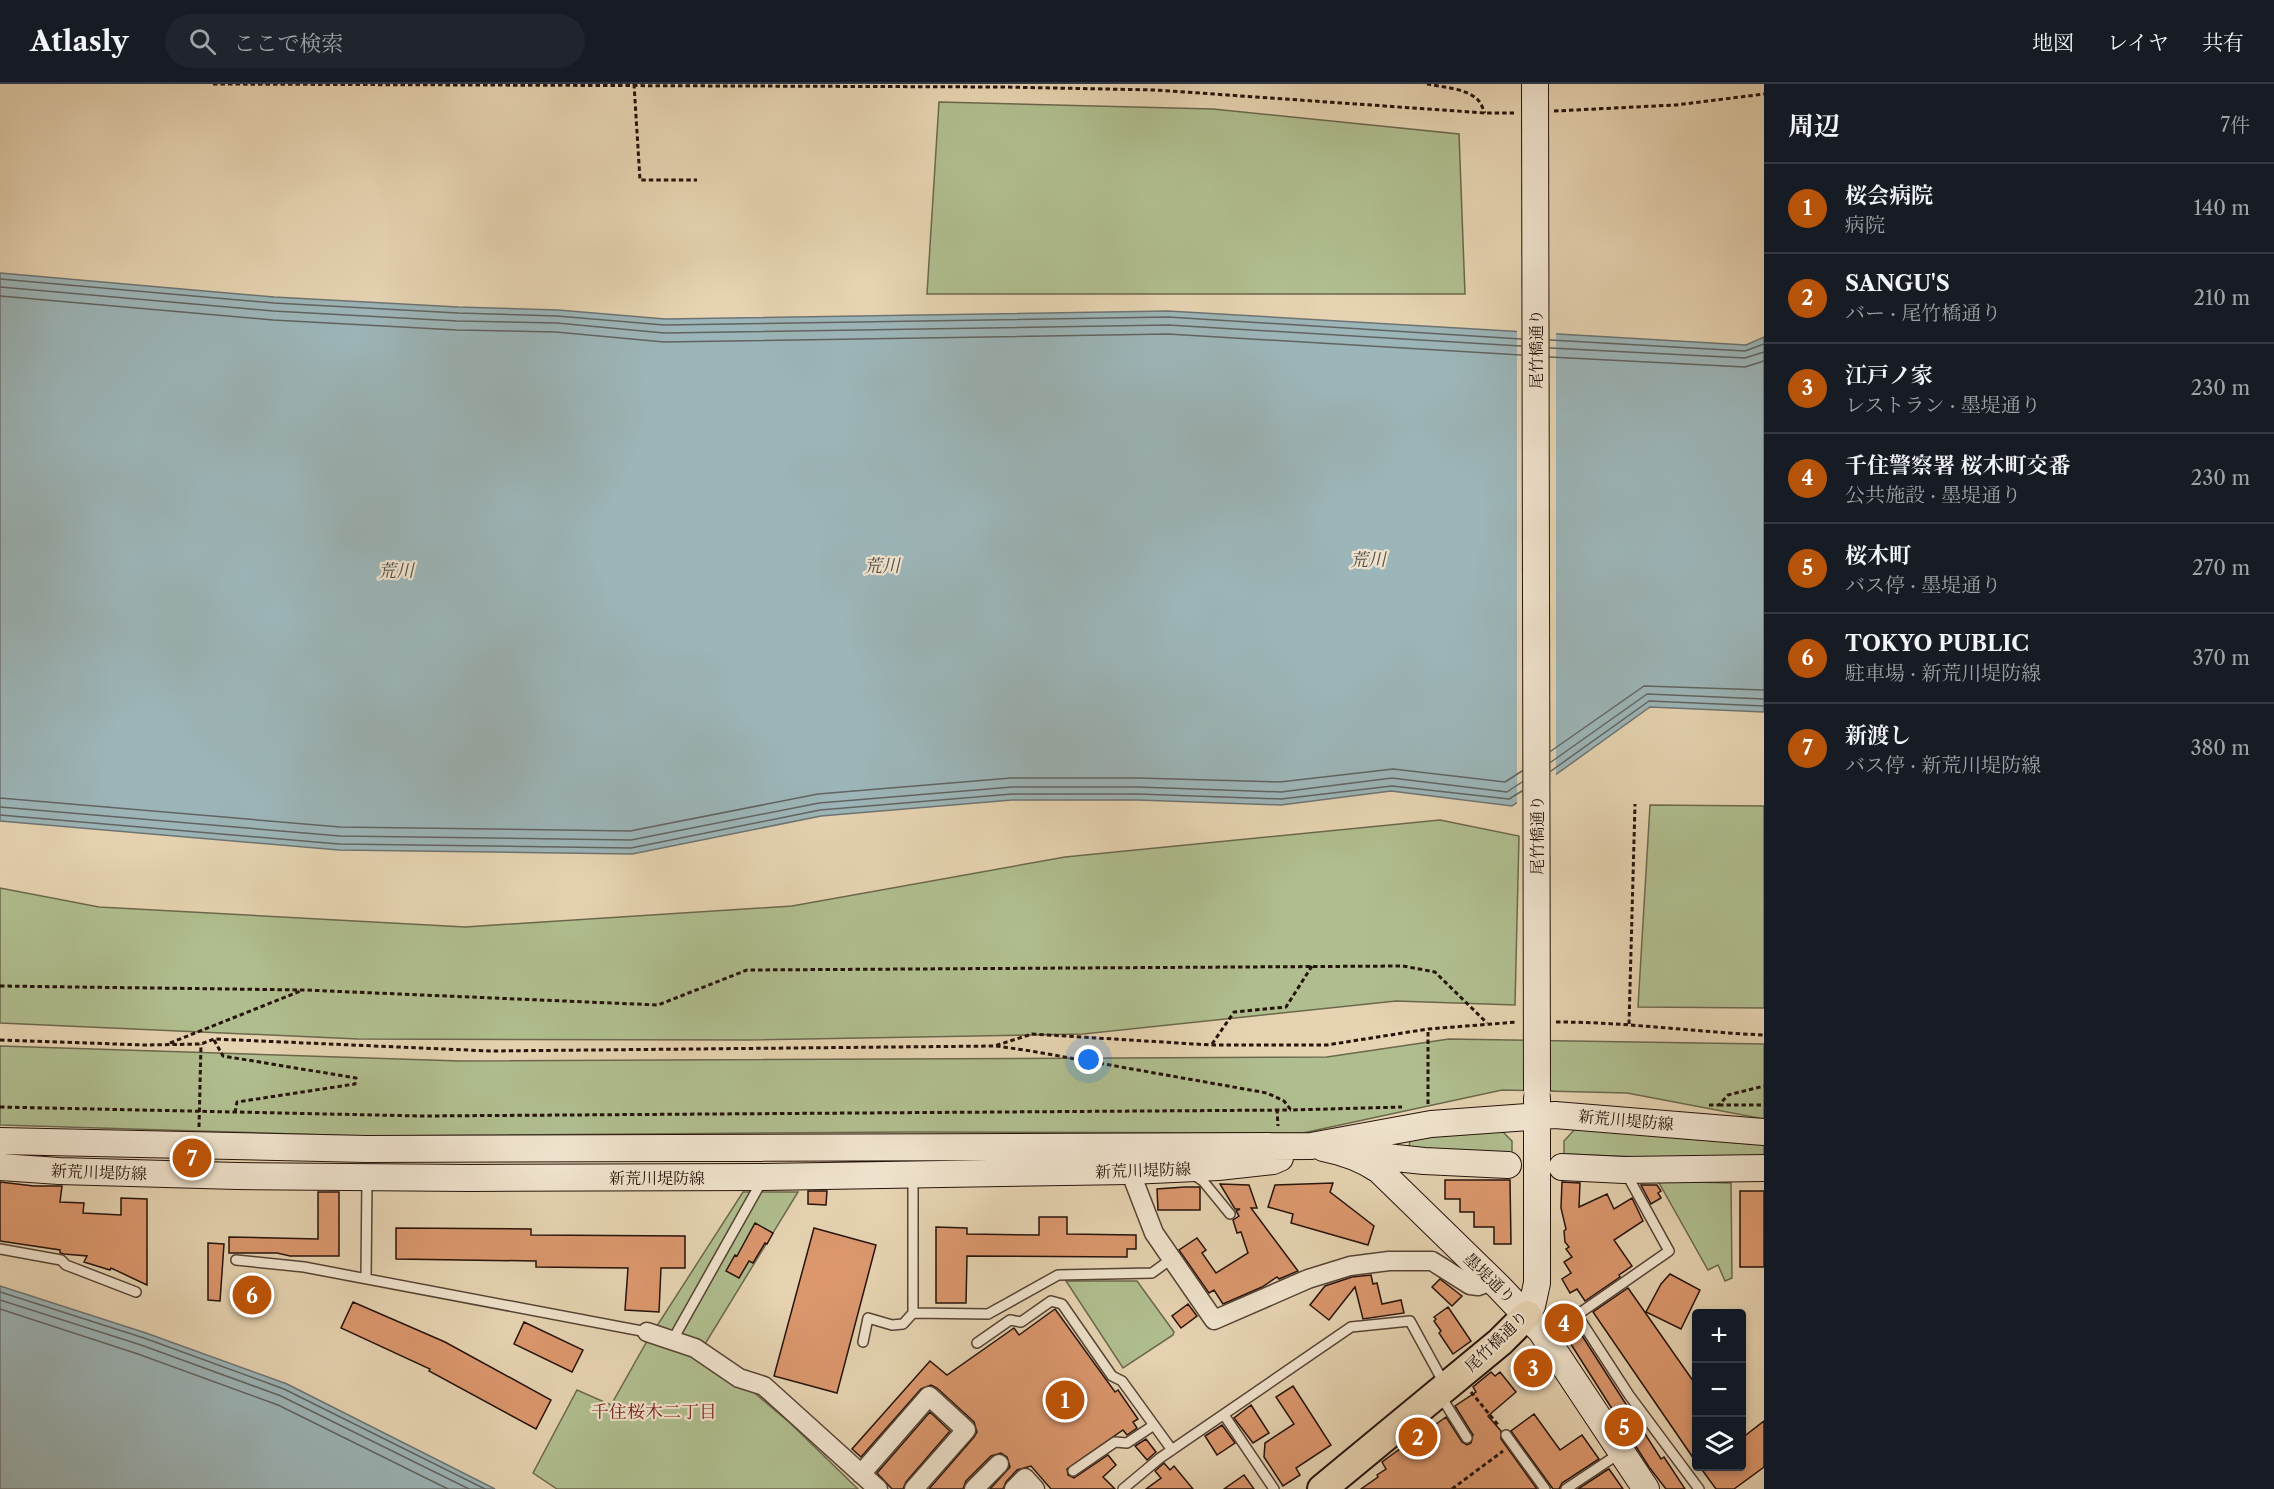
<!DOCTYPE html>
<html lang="ja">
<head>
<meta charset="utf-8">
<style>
  :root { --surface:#171b24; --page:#20242c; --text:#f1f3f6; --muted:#9ea1a6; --line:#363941; --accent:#b45309 }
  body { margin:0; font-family:"Libre Caslon Text","Noto Serif JP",serif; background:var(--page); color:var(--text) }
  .controls { position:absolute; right:18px; bottom:18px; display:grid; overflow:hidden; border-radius:6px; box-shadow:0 3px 9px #0003 }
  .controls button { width:54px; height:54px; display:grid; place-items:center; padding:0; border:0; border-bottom:2px solid var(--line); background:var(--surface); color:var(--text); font:30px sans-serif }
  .you { position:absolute; left:1089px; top:976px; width:21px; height:21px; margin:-15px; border:4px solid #fff; border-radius:50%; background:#1a73e8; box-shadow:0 0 0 9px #1a73e833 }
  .badge { display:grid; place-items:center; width:39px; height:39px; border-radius:50%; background:var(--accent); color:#fff; font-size:20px; font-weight:700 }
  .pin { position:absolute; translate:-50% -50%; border:3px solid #fff; box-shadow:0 2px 6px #0006 }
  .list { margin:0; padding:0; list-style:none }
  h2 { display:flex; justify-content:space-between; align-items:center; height:78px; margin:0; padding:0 24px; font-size:26px }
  h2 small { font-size:20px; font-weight:400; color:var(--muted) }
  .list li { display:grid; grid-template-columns:39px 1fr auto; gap:18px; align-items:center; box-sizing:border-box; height:90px; padding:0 24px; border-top:2px solid var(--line) }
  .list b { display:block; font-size:22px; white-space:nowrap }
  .list p { margin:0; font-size:20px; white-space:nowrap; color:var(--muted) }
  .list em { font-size:20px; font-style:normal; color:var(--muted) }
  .icon { flex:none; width:33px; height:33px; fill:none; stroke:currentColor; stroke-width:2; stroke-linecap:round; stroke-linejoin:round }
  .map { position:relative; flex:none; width:1764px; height:1405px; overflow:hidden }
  header { display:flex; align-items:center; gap:36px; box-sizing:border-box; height:84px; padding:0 30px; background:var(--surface); border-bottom:2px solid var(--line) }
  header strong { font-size:28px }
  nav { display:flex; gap:33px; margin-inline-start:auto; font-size:21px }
  .search { width:420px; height:54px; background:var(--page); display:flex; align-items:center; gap:15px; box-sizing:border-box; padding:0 21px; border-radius:33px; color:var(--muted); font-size:22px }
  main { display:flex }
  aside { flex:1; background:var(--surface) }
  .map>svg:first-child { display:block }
  .green { fill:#b0be8f; stroke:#6b684d; stroke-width:1.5 }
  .water { fill:#9cb5b8; stroke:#6d7473; stroke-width:1.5 }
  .pier { fill:#e6d3b1 }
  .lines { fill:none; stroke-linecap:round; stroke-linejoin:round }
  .shore { stroke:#616462; stroke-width:1.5 }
  .building { fill:#dc976d; stroke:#26130b; stroke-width:1.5 }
  .lane-casing { stroke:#564334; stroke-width:12 }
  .street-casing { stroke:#564334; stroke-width:21 }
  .secondary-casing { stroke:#26130b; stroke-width:28 }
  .primary-casing { stroke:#26130b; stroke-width:32 }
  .path { stroke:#26130b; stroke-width:3; stroke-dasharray:4.5 3; stroke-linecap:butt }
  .lane { stroke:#efe2cc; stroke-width:9 }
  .street { stroke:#efe2cc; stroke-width:18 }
  .secondary { stroke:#efe2cc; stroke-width:26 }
  .primary { stroke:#e6d3b1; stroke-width:28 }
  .secondary-bridge-casing { stroke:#26130b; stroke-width:28; stroke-linecap:butt }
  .secondary-bridge { stroke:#efe2cc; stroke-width:26 }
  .labels { text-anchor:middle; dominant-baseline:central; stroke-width:4.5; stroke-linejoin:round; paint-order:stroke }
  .street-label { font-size:16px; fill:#26130b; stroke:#efe2cc }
  .water-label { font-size:18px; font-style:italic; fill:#4f4c48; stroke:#efe2cc }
  .neighbourhood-label { font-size:18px; fill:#7a1f14; stroke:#efe2cc }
</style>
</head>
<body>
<header>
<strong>Atlasly</strong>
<div class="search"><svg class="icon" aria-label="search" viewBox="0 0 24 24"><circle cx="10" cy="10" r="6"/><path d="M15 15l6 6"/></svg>ここで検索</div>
<nav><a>地図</a><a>レイヤ</a><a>共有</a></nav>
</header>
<main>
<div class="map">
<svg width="1764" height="1405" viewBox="0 0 1764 1405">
  <rect width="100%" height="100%" fill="#e6d3b1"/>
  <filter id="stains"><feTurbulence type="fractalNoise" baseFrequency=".00333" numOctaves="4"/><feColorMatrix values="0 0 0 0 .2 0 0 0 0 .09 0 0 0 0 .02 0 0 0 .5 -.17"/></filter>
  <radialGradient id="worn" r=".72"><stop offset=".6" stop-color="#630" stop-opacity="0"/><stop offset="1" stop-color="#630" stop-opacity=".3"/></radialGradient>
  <!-- green -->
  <path class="green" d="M939 18 1213 25 1459 50 1465 210H927Z
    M1650 721 1764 722V924L1638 923Z
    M1440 736 1519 752 1515 921 1396 917 1083 950 749 956 358 955 0 939V804L99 823 465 843 792 822 1065 773Z
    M1449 955 1764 960V1035L1627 1009 1502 1006 1303 1049 909 1048 362 1052 0 1041V962L460 977 1327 973Z
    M1575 1045 1764 1061V1075L1715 1076 1564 1070V1057Z
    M1501 1046 1512 1057V1075L1409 1064 1410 1055Z
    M1658 1097 1731 1099 1732 1194 1725 1197 1718 1181 1708 1186Z
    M743 1108H798L697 1273 750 1305 790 1339 858 1405H557L533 1389 577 1306 611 1321 646 1259Z
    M1066 1197H1137L1174 1248 1173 1251 1123 1284Z"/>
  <!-- water -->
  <path class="water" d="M0 189 274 213 458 223 558 226 665 235 1168 227 1746 261 1764 253V628L1650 623 1512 722 1391 707 1281 721 1138 716H1012L821 732 632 770 339 766 0 737Z
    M0 1202 146 1249 287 1300 495 1405H0Z"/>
  <!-- pier -->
  <path class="pier" d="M1517 245 1556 248V694L1517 722Z"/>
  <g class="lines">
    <!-- shore -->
    <path class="shore" d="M0 195 274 219 458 229 557 232 664 241 1168 233 1521 255
      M0 203 273 227 457 237 557 239 664 249 1168 241 1521 262
      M0 212 273 236 457 246 556 248 664 258 1168 250 1521 271
      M1550 256 1745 267 1764 260
      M1550 264 1745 274 1764 268
      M1550 273 1745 283 1764 277
      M1551 667 1644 602 1764 606
      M1551 678 1647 610 1764 615
      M1551 687 1649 617 1764 622
      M0 714 340 743 630 747 818 710 1011 694H1138L1280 698 1393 685 1505 698 1522 687
      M0 723 340 752 631 756 819 719 1012 703H1138L1281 708 1392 694 1507 708 1522 698
      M0 731 339 760 631 764 820 726 1012 710H1138L1281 715 1392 702 1509 715 1522 707
      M0 1208 144 1254 284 1305 485 1405
      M0 1216 141 1261 281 1312 469 1405
      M0 1225 138 1270 278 1321 448 1405"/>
  </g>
  <!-- building -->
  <path class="building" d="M1445 1096H1510L1511 1160H1494V1143H1474V1128H1460V1115H1445Z
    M0 1098 34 1102H62L60 1118 84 1119 83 1129 121 1131V1114L147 1115V1201L111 1184 110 1186 84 1178 87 1172 64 1170 60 1169V1166L0 1157Z
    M1562 1098 1580 1099 1579 1123 1607 1110 1614 1125 1632 1114 1643 1137 1614 1156 1632 1182 1619 1191 1620 1193 1585 1217 1577 1205 1570 1209 1562 1195 1571 1189 1564 1178 1572 1173 1566 1165 1569 1163 1565 1158 1564 1147 1566 1145 1561 1124Z
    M1333 1099 1330 1108 1374 1142 1368 1161 1291 1139 1293 1130 1268 1123 1275 1101Z
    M1220 1100 1249 1101 1257 1124H1251L1298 1187 1279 1195 1277 1193 1262 1203 1223 1220 1214 1206 1209 1209 1179 1166 1197 1154 1206 1166 1202 1169 1216 1189 1248 1169 1241 1148 1237 1149 1233 1136 1239 1132 1236 1127 1240 1125H1235Z
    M1641 1101H1657L1661 1107 1658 1109 1661 1114 1651 1120Z
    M1185 1103H1200V1126H1158L1157 1105Z
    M808 1107H827L826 1121 808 1120Z
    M1740 1107H1764V1183H1740Z
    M318 1108H339V1172H290L277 1169H229V1153L318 1155Z
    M1039 1133H1067V1150L1136 1151V1165H1127V1173L967 1172 966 1219H936V1143L967 1144V1150L1039 1151Z
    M755 1139 773 1149 767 1160 765 1159 753 1179 749 1177 739 1194 726 1187 735 1171 737 1172Z
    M396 1144 531 1145V1151L685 1152V1184H661L659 1228 625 1226 628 1184 536 1183V1177L396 1175Z
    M814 1144 876 1161 837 1309 774 1292Z
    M208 1159 224 1160 220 1217 208 1216Z
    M1670 1190 1700 1206 1681 1245 1646 1228 1661 1200Z
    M1371 1191 1373 1200 1377 1199 1382 1220 1401 1216 1404 1229 1363 1235 1355 1203 1329 1236 1310 1221 1325 1202 1352 1193Z
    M1440 1195 1462 1212 1452 1222 1432 1203Z
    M1628 1204 1696 1301V1378L1593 1228Z
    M353 1218 445 1258 551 1316 536 1345 429 1287 430 1285 341 1244Z
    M1188 1220 1197 1232 1181 1244 1172 1232Z
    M1448 1223 1471 1257 1453 1270 1439 1249 1441 1247 1434 1237 1436 1235 1434 1233Z
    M1055 1225 1115 1308 1118 1306 1138 1335 1133 1338 1137 1344 1127 1351 1123 1346 1067 1385 1068 1391 1074 1394 1108 1371 1116 1381 1103 1393 1115 1405H1051L1031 1382 1017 1386 1006 1398 1003 1405H990L1010 1383 1007 1373 1001 1369 991 1372 966 1397 963 1405H929L974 1353 977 1348 974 1338 937 1304 931 1301 921 1305 861 1373 852 1365 930 1277 947 1291 1014 1244 1019 1251Z
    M524 1238 583 1266 572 1288 514 1260Z
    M1579 1247 1661 1375 1664 1373 1685 1405H1666L1649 1383 1567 1254Z
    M1528 1278 1547 1283 1524 1298Z
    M1491 1288 1495 1292 1500 1288 1516 1308 1488 1332 1501 1347V1355L1537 1405H1361L1378 1393 1377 1391 1386 1385 1382 1378 1408 1359 1407 1357 1423 1345 1425 1348 1446 1333 1462 1358 1467 1361 1471 1359 1473 1351 1455 1322 1476 1308 1473 1303Z
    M1293 1302 1331 1361 1296 1384 1300 1391 1283 1402 1264 1373 1265 1359 1294 1340 1276 1313Z
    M1251 1321 1269 1349 1253 1359 1234 1334Z
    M930 1328 950 1347 906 1398 903 1405H892L877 1389Z
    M1534 1330 1560 1366 1582 1351 1599 1375 1562 1399 1559 1405H1553L1511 1347Z
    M1764 1337V1383L1734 1405H1716L1700 1383H1742V1354Z
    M1222 1341 1235 1359 1217 1371 1205 1352Z
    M1146 1355 1156 1368 1147 1376 1135 1362Z
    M1164 1379 1170 1386 1174 1382 1193 1405H1146L1161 1394 1155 1387Z
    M1609 1385 1623 1405H1578L1607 1386Z
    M1244 1391 1254 1405H1224Z"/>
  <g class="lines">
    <defs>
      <path id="lane" d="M1626 1089 1669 1167 1577 1231 1629 1311 1699 1405
        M1193 1090 1203 1097 1230 1130
        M913 1093V1229L988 1230 1058 1191 1152 1189 1171 1175
        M0 1165 61 1176 66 1181 136 1208
        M236 1176 304 1183 647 1248
        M366 1194 367 1095
        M672 1257 763 1095
        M863 1258 868 1234 892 1241 903 1240 913 1229
        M977 1259 1010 1236 1021 1238 1051 1217 1062 1220 1112 1292 1122 1297 1172 1366
        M1440 1311 1467 1354
        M1224 1331 1274 1405
        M1506 1351 1545 1405
        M1073 1387 1115 1358 1127 1359 1154 1341
        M1123 1405 1160 1374 1351 1243 1410 1237 1445 1301
        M1566 1405 1620 1369"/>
      <path id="street" d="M1130 1087 1154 1149 1214 1236 1308 1195 1350 1182 1389 1177H1432L1470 1201 1478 1202 1492 1197
        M647 1248 695 1264 739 1294 764 1302 878 1405
        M861 1390 929 1312 966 1346 914 1405
        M974 1405 999 1380
        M1014 1405 1025 1394 1035 1405"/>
      <path id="secondary" d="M0 1057 367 1065 1311 1062 1431 1040 1555 1031 1764 1048
        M1323 1064C1344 1068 1361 1074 1379 1086L1498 1202 1541 1247 1646 1405
        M1358 1070 1424 1077 1508 1081
        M0 1083 59 1087 237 1092 470 1094 764 1093 1130 1087 1218 1083 1273 1077 1280 1074
        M1562 1083 1624 1086 1764 1084
        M1527 1231 1532 1222 1537 1199V1014"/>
      <path id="primary" d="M1322 1405 1500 1258 1527 1231"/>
    </defs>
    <!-- lane casing -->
    <use href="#lane" class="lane-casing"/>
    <!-- street casing -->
    <use href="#street" class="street-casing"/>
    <!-- secondary casing -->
    <use href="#secondary" class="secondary-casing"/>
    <!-- primary casing -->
    <use href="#primary" class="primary-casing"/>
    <!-- path -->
    <path class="path" d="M213 0 1003 3 1156 6 1485 29H1514
      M634 0 640 96H697
      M1427 0C1442 3 1466 4 1478 16 1481 19 1483 25 1485 29
      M1554 27 1676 21 1764 10
      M0 902 305 906 658 921 747 886 1403 882 1435 888 1487 939
      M1556 938C1626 938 1695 948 1764 951
      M1629 940 1635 720
      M0 956 145 961 201 960 214 955 490 967 994 962 1032 950 1211 961H1327L1428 945 1517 938
      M214 956 223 972 356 994 355 1000 237 1018 235 1029
      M170 959 303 906
      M1212 960 1234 928 1286 923 1312 882
      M996 962 1031 967 1267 1009 1284 1017 1291 1026 1402 1023
      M1428 1020V946
      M1709 1021H1719L1728 1011 1764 1002
      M1719 1021H1764
      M0 1023 422 1032 1291 1026
      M1277 1025 1278 1042
      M199 1043 201 960
      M1554 1228 1566 1230
      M1471 1308 1499 1342
      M1452 1405 1503 1367"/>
    <!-- lane -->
    <use href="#lane" class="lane"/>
    <!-- street -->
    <use href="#street" class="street"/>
    <!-- secondary -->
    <use href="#secondary" class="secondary"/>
    <!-- primary -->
    <use href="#primary" class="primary"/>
    <defs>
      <path id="secondary-bridge" d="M1535 0 1537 1007"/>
    </defs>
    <!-- secondary-bridge casing -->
    <use href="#secondary-bridge" class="secondary-bridge-casing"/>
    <!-- secondary-bridge -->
    <use href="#secondary-bridge" class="secondary-bridge"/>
  </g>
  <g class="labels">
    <!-- street labels -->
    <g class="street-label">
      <text transform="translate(1536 265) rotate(-90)">尾竹橋通り</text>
      <text transform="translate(1537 751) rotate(-90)">尾竹橋通り</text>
      <text transform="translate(1626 1036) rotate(5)">新荒川堤防線</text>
      <text transform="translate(1143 1086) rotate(-2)">新荒川堤防線</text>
      <text transform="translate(99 1088) rotate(2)">新荒川堤防線</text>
      <text x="657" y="1094">新荒川堤防線</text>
      <text transform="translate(1490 1194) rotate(44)">墨堤通り</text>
      <text transform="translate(1496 1257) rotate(-44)">尾竹橋通り</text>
    </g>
    <!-- water labels -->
    <g class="water-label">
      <text transform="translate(1368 476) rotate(-1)">荒川</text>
      <text transform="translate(882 482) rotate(-1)">荒川</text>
      <text transform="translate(396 487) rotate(-1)">荒川</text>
    </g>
    <!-- neighbourhood labels -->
    <g class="neighbourhood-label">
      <text x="654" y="1328">千住桜木二丁目</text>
    </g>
  </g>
  <rect width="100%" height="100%" filter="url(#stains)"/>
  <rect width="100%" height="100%" fill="url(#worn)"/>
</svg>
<div class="controls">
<button>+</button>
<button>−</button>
<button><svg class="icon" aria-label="layers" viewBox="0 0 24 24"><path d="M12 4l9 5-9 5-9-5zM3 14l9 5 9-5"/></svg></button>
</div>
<div class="you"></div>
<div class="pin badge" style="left:1065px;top:1316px">1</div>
<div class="pin badge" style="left:1418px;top:1353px">2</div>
<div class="pin badge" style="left:1533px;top:1284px">3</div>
<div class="pin badge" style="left:1564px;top:1239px">4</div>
<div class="pin badge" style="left:1624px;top:1343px">5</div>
<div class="pin badge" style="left:252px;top:1211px">6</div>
<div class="pin badge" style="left:192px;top:1074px">7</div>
</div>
<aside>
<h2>周辺<small>7件</small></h2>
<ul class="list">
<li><span class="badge">1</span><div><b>桜会病院</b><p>病院</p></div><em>140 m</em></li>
<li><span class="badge">2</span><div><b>SANGU'S</b><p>バー · 尾竹橋通り</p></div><em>210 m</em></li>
<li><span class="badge">3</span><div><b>江戸ノ家</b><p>レストラン · 墨堤通り</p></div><em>230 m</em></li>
<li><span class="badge">4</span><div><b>千住警察署 桜木町交番</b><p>公共施設 · 墨堤通り</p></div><em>230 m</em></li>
<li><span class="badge">5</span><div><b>桜木町</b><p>バス停 · 墨堤通り</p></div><em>270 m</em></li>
<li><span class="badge">6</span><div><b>TOKYO PUBLIC</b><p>駐車場 · 新荒川堤防線</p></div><em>370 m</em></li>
<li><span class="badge">7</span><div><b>新渡し</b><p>バス停 · 新荒川堤防線</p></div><em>380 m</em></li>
</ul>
</aside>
</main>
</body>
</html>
